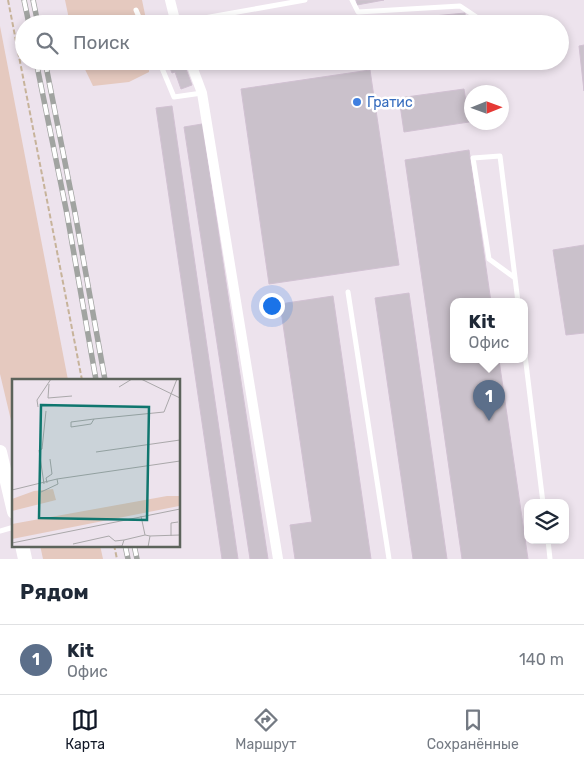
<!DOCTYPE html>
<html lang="ru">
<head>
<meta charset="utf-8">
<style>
  :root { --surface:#fff; --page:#f6f6f7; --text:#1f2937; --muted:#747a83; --line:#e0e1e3; --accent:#111827 }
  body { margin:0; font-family:Rubik,sans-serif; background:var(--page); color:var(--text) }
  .controls { position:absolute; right:15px; bottom:15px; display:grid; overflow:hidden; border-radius:10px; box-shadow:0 2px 8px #0003 }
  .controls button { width:45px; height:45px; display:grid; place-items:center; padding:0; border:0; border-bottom:1px solid var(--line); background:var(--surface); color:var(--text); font:25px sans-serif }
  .compass { position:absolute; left:464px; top:85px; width:45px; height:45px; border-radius:50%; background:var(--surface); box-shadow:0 2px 8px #0003; rotate:89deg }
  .you { position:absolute; left:271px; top:305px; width:18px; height:18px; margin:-12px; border:4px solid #fff; border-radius:50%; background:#1a73e8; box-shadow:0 0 0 8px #1a73e833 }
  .badge { display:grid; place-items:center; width:32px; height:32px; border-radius:50%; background:var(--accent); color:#fff; font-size:16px; font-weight:700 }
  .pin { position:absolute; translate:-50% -41px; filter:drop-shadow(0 1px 2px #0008) }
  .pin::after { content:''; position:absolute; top:26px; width:18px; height:15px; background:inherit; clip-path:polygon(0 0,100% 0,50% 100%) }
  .popup { position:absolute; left:450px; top:298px; width:78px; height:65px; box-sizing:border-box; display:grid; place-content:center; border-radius:10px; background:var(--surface); filter:drop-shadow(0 1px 4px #0005); font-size:16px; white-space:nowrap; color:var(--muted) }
  .popup b { font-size:19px; color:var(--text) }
  .popup::after { content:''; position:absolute; left:50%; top:100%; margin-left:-10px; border:10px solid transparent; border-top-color:var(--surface) }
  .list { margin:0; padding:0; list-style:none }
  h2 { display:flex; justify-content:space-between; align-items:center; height:65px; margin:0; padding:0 20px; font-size:21px }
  h2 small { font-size:16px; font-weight:400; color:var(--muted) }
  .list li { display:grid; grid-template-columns:32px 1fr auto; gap:15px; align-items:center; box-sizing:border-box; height:70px; padding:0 20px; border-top:1px solid var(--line) }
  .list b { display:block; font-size:19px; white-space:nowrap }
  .list p { margin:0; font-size:16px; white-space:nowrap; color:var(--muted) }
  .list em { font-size:16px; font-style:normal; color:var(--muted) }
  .icon { flex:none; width:28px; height:28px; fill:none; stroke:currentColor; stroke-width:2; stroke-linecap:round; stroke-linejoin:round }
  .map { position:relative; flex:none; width:584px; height:559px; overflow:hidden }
  .search { position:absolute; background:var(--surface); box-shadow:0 2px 8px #0003; left:15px; right:15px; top:15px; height:55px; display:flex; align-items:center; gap:12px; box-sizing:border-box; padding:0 18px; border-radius:28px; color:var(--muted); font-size:19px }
  .sheet { height:135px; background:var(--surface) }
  nav { display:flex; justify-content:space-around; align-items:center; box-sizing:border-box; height:70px; border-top:1px solid var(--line); background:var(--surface); font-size:14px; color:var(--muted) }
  nav a { display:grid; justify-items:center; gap:2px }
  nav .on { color:var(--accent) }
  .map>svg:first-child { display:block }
  .green { fill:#e5c9bf }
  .building { fill:#cac1cb; stroke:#d1c1d2 }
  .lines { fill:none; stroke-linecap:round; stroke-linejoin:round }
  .path { stroke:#c7b39a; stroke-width:2; stroke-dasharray:5 2.5; stroke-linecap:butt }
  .lane { stroke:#fff; stroke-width:5 }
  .street { stroke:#fff; stroke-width:10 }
  .secondary { stroke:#fff; stroke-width:14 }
  .rail-casing { stroke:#a1a4a1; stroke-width:5.5 }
  .rail { stroke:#fff; stroke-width:4; stroke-dasharray:11; stroke-linecap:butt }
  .shop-dot { fill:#3f7fe0; stroke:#fff; stroke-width:2 }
  .labels { text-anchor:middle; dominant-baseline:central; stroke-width:5; stroke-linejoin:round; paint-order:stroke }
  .shop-label { font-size:14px; fill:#366cbe; stroke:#fff; text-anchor:start }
  .inset-road { fill:none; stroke:#aaa8aa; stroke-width:1 }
  .view { fill:#0f766e; fill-opacity:0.15; stroke:#0f766e; stroke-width:2.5 }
  .inset-edge { fill:none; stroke:#5c635b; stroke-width:2.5 }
</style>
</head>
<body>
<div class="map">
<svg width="584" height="559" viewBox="0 0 584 559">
  <rect width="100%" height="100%" fill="#ede3ed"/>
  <!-- green -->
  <path class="green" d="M65 0H142L147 24H70Z
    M0 26 68 380H14V433L0 374Z
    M81 61H149V72L129 82 93 86Z
    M40 545H100L103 559H43Z"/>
  <!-- building -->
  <path class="building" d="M356 0H384L357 5Z
    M465 13 466 24H381V21Z
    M584 45V91L579 46Z
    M167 61H183L192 85 181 89 175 72 172 73Z
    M370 70 399 265 269 284 241 89Z
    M464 89 469 122 404 132 399 98Z
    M172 106 238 559H222L156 108Z
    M202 124 268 559H250L184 127Z
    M469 150 491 302H454V360H499L528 559H462L405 160Z
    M584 245V333L566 335 553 250Z
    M409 293 447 559H413L375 298Z
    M333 296 371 559H295L290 525 312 522 280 304Z"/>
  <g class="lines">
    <!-- path -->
    <path class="path" d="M8 0 82 380
      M114 545 117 559"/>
    <!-- lane -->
    <path class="lane" d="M352 0 358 12 460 6 487 24
      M136 10 142 24
      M176 23 305 0
      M159 61 174 97 202 93
      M228 61H236
      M515 278 489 259 473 158 500 156 518 302
      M348 292 389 559
      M524 347 543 503
      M0 531 14 527
      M548 540 550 559"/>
    <!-- street -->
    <path class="street" d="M170 0 176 24
      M190 61 202 93 278 559"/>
    <!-- secondary -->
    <path class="secondary" d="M0 452 14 512
      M22 545 25 559"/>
    <defs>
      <path id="rail" d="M24 0 29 24
        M33 0 38 24
        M36 61 67 214 96 380
        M45 61 75 213 105 380
        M125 545 128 559
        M134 545 137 559"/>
    </defs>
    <!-- rail casing -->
    <use href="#rail" class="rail-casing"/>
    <!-- rail -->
    <use href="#rail" class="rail"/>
  </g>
  <!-- markers -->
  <circle class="shop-dot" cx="357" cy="102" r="5"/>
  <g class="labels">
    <!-- shop labels -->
    <g class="shop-label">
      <text x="367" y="102">Гратис</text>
    </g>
  </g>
  <!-- overview -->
  <g transform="translate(12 379)">
    <rect width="168" height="168" fill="#ede3ed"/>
    <path d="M41 110 44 121 0 132V120L22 112ZM155 117H167V127L0 160V145Z" fill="#e5c9bf"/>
    <path class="inset-road" d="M129 0 168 19M37 5 36 19 60 17M107 8 120 0M26 28 25 21 39 0M82 40 79 45 59 48V43L82 40 152 33 165 0M84 73 168 61M35 104 34 99 40 95 38 80M32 105 27 71 30 70 34 32M0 111 45 100 168 82M29 113 46 105 45 100M129 137 133 156 138 157 136 168M138 157 168 156M159 157V144L166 143M0 164 168 130M61 165 97 157 103 162 112 161M90 168 110 167 112 161 133 156"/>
    <path class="view" d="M29 26 137 28 135 141 27 139Z"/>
    <rect width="168" height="168" class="inset-edge"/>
  </g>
</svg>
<div class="controls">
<button><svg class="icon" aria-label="layers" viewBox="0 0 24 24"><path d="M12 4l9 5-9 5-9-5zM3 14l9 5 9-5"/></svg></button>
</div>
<svg class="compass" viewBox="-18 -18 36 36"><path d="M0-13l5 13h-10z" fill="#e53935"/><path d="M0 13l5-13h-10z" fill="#747a83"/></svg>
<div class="you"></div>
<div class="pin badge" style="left:489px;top:421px;background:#5c6f8a">1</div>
<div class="popup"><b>Kit</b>Офис</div>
<div class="search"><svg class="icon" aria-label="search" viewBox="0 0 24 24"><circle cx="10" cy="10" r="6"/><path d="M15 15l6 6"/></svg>Поиск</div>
</div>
<section class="sheet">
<h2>Рядом<small></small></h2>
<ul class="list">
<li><span class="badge" style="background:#5c6f8a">1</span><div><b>Kit</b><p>Офис</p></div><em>140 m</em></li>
</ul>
</section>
<nav>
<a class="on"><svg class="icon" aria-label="map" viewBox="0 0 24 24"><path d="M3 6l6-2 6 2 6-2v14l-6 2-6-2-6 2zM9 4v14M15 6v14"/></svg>Карта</a>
<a><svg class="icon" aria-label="directions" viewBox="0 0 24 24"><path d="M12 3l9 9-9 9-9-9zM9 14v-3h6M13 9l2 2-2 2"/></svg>Маршрут</a>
<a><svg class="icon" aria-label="saved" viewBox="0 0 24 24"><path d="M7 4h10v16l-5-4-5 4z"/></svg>Сохранённые</a>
</nav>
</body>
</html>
